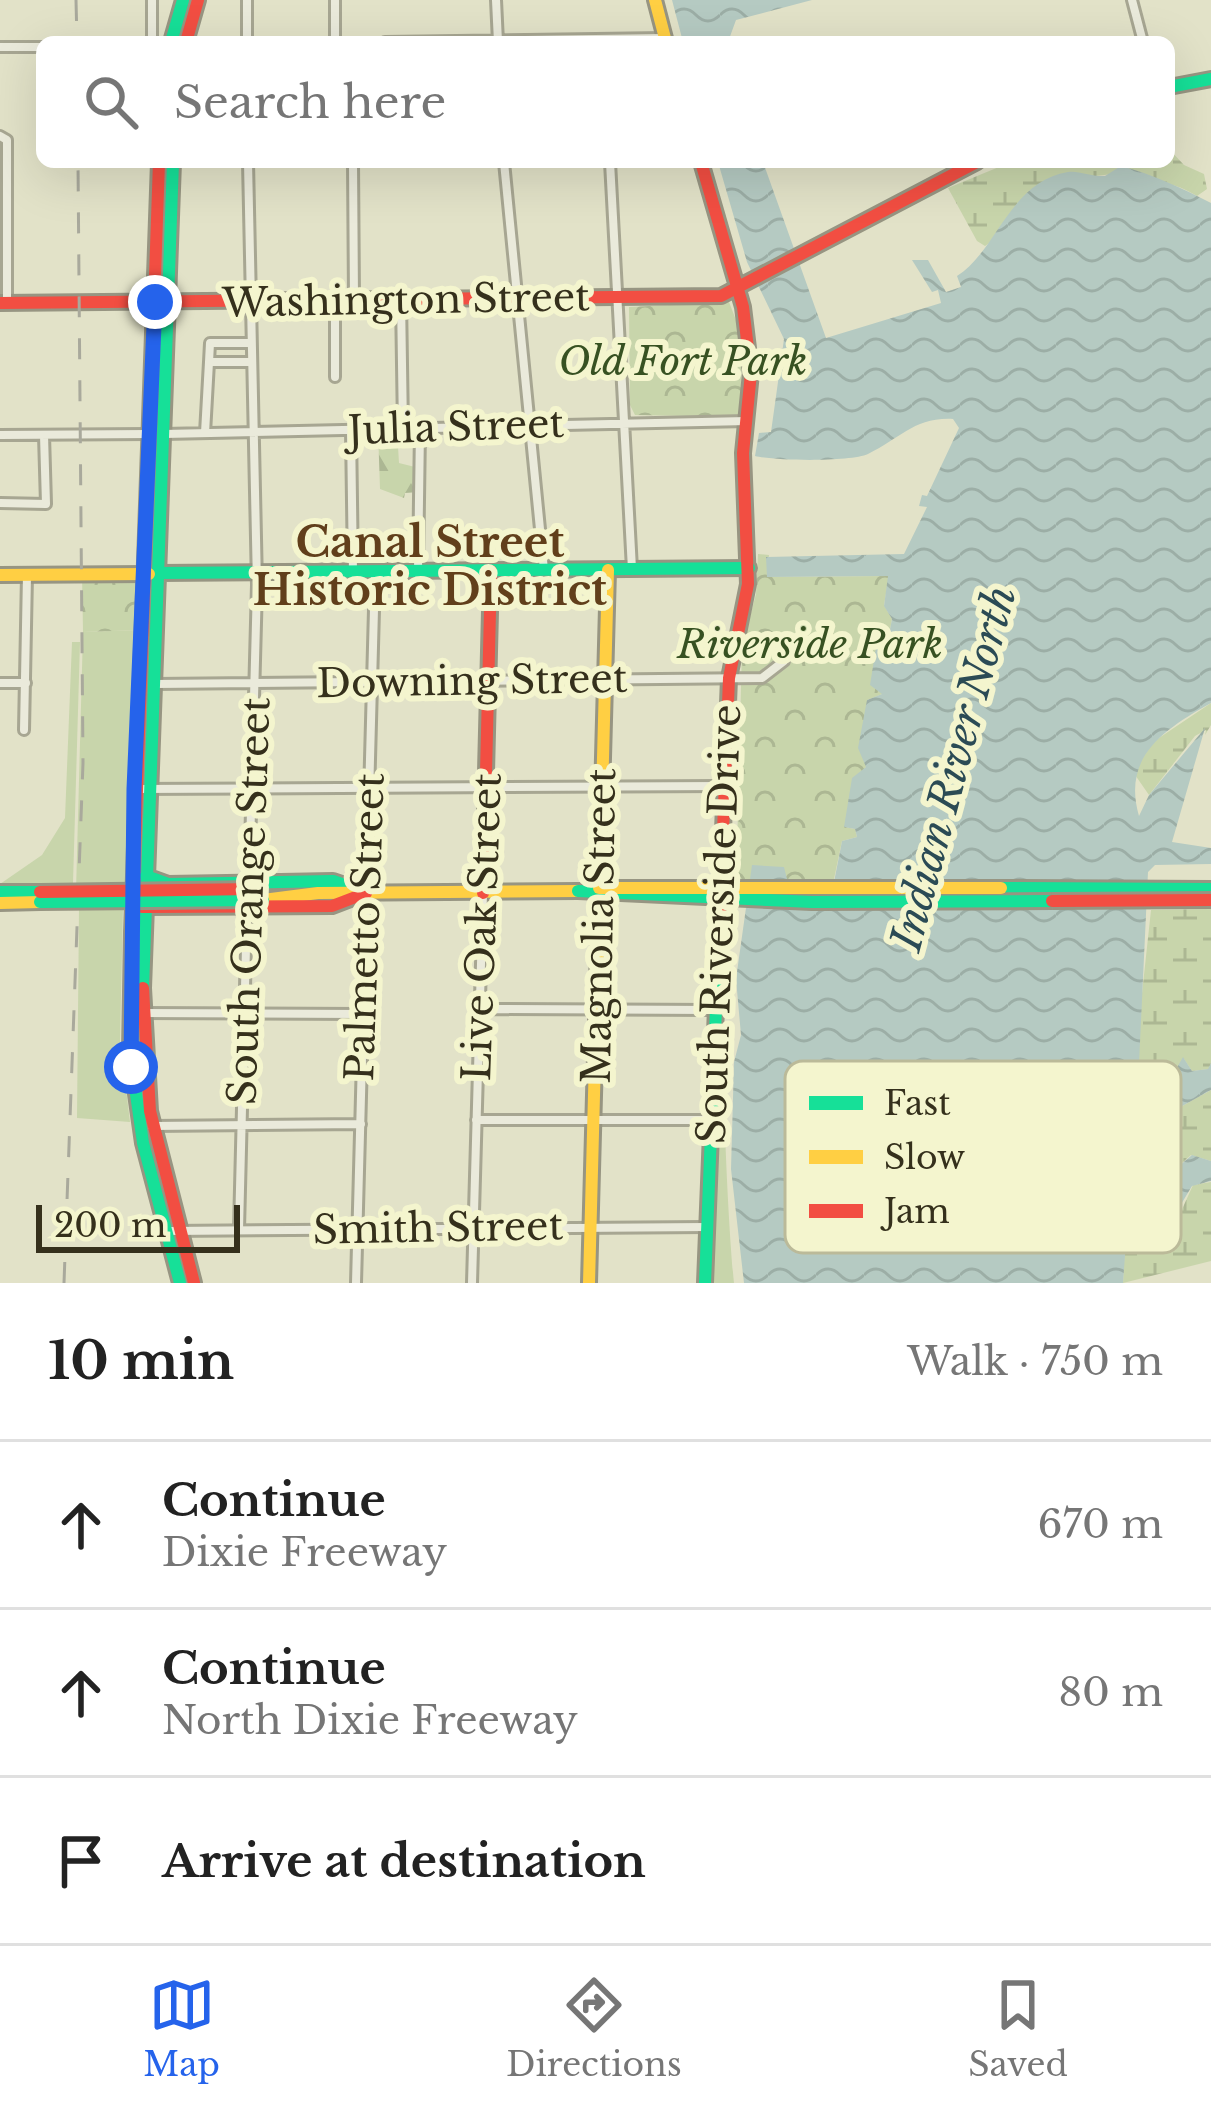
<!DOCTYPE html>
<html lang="en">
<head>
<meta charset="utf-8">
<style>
  :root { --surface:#fff; --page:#f2f2f2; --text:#222; --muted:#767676; --line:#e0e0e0; --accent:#2563eb }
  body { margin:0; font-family:"Libre Baskerville",serif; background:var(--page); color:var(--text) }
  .scale { position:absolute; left:36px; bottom:30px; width:204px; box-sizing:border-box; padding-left:12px; border:6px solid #35301c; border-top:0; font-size:33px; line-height:42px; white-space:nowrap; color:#35301c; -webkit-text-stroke:9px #f4f5ce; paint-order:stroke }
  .stop { position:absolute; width:36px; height:36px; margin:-27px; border:9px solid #2563eb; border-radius:50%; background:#fff }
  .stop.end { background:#2563eb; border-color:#fff; box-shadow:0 3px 12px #0008 }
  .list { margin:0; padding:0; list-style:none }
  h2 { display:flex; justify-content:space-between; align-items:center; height:156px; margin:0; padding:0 48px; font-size:51px }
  h2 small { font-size:39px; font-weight:400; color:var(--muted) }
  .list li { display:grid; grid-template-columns:78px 1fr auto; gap:36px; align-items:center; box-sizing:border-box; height:168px; padding:0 48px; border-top:3px solid var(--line) }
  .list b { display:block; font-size:45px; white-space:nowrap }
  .list p { margin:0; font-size:39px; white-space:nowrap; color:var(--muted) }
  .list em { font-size:39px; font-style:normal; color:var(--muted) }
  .icon { flex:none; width:66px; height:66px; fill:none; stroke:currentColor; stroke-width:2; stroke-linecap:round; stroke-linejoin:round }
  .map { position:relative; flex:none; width:1211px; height:1283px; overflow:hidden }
  .search { position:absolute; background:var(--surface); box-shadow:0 12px 48px #0002; left:36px; right:36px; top:36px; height:132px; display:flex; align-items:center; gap:30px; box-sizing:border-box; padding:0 42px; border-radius:18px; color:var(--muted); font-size:45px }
  .sheet { height:660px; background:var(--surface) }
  nav { display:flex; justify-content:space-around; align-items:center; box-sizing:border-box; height:168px; border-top:3px solid var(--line); background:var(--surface); font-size:33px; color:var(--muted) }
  nav a { display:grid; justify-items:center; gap:6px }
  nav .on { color:var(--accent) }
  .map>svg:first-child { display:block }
  .grass { fill:#c8d5ab }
  .forest { fill:url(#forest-firs) }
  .wetland { fill:url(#wetland-marsh) }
  .park { fill:url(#park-crowns) }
  .water { fill:url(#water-waves) }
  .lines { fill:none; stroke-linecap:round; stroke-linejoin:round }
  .street-casing { stroke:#a7a692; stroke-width:14 }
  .fast-casing { stroke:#979582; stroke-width:18 }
  .slow-casing { stroke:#979582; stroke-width:18 }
  .jam-casing { stroke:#979582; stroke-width:18 }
  .street { stroke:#eaeadb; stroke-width:8 }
  .fast { stroke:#16e098; stroke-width:12 }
  .slow { stroke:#ffcf43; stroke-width:12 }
  .jam { stroke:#f24e42; stroke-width:12 }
  .rail { stroke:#a9a99c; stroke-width:3; stroke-dasharray:21 21; stroke-linecap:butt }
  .fast-bridge-casing { stroke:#979582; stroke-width:18; stroke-linecap:butt }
  .slow-bridge-casing { stroke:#979582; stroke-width:18; stroke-linecap:butt }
  .jam-bridge-casing { stroke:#979582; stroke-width:18; stroke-linecap:butt }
  .fast-bridge { stroke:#16e098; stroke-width:12 }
  .slow-bridge { stroke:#ffcf43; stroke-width:12 }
  .jam-bridge { stroke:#f24e42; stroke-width:12 }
  .route { stroke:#2563eb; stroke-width:15 }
  .labels { text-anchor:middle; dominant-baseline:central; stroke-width:12; stroke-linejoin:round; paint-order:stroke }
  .street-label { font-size:39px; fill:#35301c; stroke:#f4f5ce }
  .park-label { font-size:39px; font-style:italic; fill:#375122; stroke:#f4f5ce }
  .neighbourhood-label { font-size:42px; font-weight:bold; fill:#613f1b; stroke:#f4f5ce }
  .water-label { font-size:42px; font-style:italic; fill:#2b4b55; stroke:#f4f5ce }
  .key { fill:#f4f5ce; stroke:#bbba99; stroke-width:3 }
  .key-label { font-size:33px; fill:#35301c }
</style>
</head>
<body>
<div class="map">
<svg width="1211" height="1283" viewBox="0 0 1211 1283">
  <defs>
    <pattern id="forest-firs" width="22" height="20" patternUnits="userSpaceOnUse" patternTransform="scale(3)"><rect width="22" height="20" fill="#c8d5ab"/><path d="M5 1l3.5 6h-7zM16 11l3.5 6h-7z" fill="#acb793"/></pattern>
    <pattern id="wetland-marsh" width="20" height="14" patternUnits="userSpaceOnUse" patternTransform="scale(3)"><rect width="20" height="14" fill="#c8d5ab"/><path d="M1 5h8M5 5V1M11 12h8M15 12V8" fill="none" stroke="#acb793"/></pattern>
    <pattern id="park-crowns" width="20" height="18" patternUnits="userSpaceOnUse" patternTransform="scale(3)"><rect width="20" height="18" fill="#c8d5ab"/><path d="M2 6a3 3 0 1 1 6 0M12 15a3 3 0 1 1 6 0" fill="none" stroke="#acb793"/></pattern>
    <pattern id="water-waves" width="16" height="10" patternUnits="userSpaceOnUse" patternTransform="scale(3)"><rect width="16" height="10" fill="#b5cac2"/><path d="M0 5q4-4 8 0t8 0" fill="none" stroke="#9caea6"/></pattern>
  </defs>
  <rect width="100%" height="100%" fill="#e2e2c8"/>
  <!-- grass -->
  <path class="grass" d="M142 630 133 889 76 891 83 632Z
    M72 642H80L73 883 0 884 42 855 65 818Z
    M123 907 120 1040 130 1122 77 1118 79 909Z
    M729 908 737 909C712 943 728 1226 734 1283H710L714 1118Z"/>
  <!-- forest -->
  <path class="forest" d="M378 430H397L399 463 419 468V492L405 493 404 498 380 489Z"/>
  <!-- wetland -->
  <path class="wetland" d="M1169 149 1184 165 1204 174 1207 189 1197 196C1173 181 1157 184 1138 171L1087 177 985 246 977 241 948 188 1011 162H1169Z
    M1211 703V725L1205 735 1206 730 1195 736 1149 795 1133 772 1150 744Z
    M1211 909V1063L1209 1069 1192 1071 1184 1059 1167 1084 1143 1095 1133 1077 1151 910Z
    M1211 1090V1161L1191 1155 1173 1171 1155 1216 1145 1217 1150 1124Z
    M1211 1182V1261L1123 1283 1125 1242 1179 1216 1193 1185Z"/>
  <!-- park -->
  <path class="park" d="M729 302 741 333 742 412 738 417 635 415 630 405 629 307Z
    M758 554 769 555 767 577 889 576 884 605 892 619 885 656 883 634 882 694 868 700 862 749 866 767 857 778 845 827 855 829 857 837 842 841 830 898 736 891 742 646 756 594Z
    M82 574H145L142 630 83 632Z"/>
  <!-- water -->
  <path class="water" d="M672 0H812L736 20 728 42H683Z
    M718 162H763L826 338 941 303 938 290 932 292 912 260H928L946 292 961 287 957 276C997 251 1009 182 1068 172 1078 170 1092 177 1105 176L1121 166C1154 175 1180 187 1211 203V703C1163 730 1122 757 1139 816L1149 795 1205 728 1172 842 1211 848V864L1155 865 1148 872 1138 1085C1164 1093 1171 1078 1183 1057L1192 1071 1208 1069 1211 1063V1090L1150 1124 1145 1216H1155L1173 1171 1192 1155 1211 1161V1181L1192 1186 1156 1246 1126 1242 1123 1283H744L731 1169 734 1062 741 1035 736 979 752 865 784 867 788 883 834 882 842 841 857 837 855 829 844 827 852 778 866 767 858 748 867 700 882 694 870 685 878 635 886 632 885 655 892 619 884 606 888 576 767 577 766 557 904 554 927 507 919 506 922 495 927 496 959 428 953 419C914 417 900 439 868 454 851 462 775 461 755 456L759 433 771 432 784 339 747 262Z"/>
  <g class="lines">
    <defs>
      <path id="street" d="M152 0V42
        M335 0V42
        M496 0 498 42
        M1132 0 1143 42
        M247 42V0
        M385 42 665 38
        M0 47H42
        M0 136 7 140V303
        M248 162 257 585 249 886
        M353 162 354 299
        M504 162 544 570
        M610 162 632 569
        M401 299 403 429
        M335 301V377
        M209 362 210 343H251
        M351 430 353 572
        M205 433 209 362H251
        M164 434 747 421
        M0 435 149 434
        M0 503 46 504 44 435
        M418 571 420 429
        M0 683H26
        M155 684 762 678 784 661
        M24 730 27 575
        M134 789 724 786
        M481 1009 713 1010
        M141 1013 361 1014
        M476 1120H710
        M152 1126 361 1124
        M239 1229 247 907
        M170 1231 707 1227
        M356 1283 375 572
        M472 1283 483 893"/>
      <path id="fast" d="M171 42 183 0
        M1169 87 1211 79
        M159 573 749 568
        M146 876 168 884 333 881 365 892
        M1001 888 1211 889
        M0 892H40
        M132 933 130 1052 143 1143 180 1283
        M143 988 173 162
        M705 1283 719 933"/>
      <path id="slow" d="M655 0 666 42
        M0 575 149 574
        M263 900 318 893 578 891
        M0 903 40 902
        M589 1283 608 570"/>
      <path id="jam" d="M186 42 198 0
        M701 162 743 307 751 373 743 453 748 584 729 678 719 933
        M0 303 721 296 977 162
        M483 893 491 571
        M142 907 332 906 366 893
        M132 933 159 162
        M143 988 150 1111 194 1283"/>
    </defs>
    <!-- street casing -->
    <use href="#street" class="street-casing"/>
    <!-- fast casing -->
    <use href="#fast" class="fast-casing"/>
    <!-- slow casing -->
    <use href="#slow" class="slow-casing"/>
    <!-- jam casing -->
    <use href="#jam" class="jam-casing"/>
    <!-- street -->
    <use href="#street" class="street"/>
    <!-- fast -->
    <use href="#fast" class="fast"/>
    <!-- slow -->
    <use href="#slow" class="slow"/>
    <!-- jam -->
    <use href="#jam" class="jam"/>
    <!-- rail -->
    <path class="rail" d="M76 0 77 42
      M64 1283 83 763 78 162"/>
    <defs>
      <path id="fast-bridge" d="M578 891 812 902 1052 901
        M40 902 263 900"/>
      <path id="slow-bridge" d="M599 888H1001"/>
      <path id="jam-bridge" d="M40 892 262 889
        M1052 901 1211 900"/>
    </defs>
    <!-- fast-bridge casing -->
    <use href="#fast-bridge" class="fast-bridge-casing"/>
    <!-- slow-bridge casing -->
    <use href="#slow-bridge" class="slow-bridge-casing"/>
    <!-- jam-bridge casing -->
    <use href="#jam-bridge" class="jam-bridge-casing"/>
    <!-- fast-bridge -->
    <use href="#fast-bridge" class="fast-bridge"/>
    <!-- slow-bridge -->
    <use href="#slow-bridge" class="slow-bridge"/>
    <!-- jam-bridge -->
    <use href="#jam-bridge" class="jam-bridge"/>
  </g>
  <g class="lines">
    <!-- route -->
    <path class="route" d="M131 1067 134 789 155 302"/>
  </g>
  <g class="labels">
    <!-- street labels -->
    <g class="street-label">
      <text transform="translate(406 300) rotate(-1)">Washington Street</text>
      <text transform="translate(456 427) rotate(-2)">Julia Street</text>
      <text transform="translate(472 681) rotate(-1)">Downing Street</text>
      <text transform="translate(249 901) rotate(-88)">South Orange Street</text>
      <text transform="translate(719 924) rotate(-88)">South Riverside Drive</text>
      <text transform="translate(599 926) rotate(-89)">Magnolia Street</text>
      <text transform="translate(365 927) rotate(-88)">Palmetto Street</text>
      <text transform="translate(482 927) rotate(-88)">Live Oak Street</text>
      <text transform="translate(438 1228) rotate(-1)">Smith Street</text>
    </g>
    <!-- park labels -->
    <g class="park-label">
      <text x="683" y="361">Old Fort Park</text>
      <text x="810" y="644">Riverside Park</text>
    </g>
    <!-- neighbourhood labels -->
    <g class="neighbourhood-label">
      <text x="430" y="542">Canal Street<tspan x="430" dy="48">Historic District</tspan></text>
    </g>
    <!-- water labels -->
    <g class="water-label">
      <text transform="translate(953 768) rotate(-75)">Indian River North</text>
    </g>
  </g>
  <!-- legend -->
  <rect x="785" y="1061" width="396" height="192" rx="18" class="key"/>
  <rect x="809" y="1096" width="54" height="14" fill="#16e098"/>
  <rect x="809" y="1150" width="54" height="14" fill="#ffcf43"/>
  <rect x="809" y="1204" width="54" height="14" fill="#f24e42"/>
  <g class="key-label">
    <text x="884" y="1115">Fast</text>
    <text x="884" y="1169">Slow</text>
    <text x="884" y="1223">Jam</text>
  </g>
</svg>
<div class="scale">200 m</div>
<div class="stop" style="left:131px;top:1067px"></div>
<div class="stop end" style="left:155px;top:302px"></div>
<div class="search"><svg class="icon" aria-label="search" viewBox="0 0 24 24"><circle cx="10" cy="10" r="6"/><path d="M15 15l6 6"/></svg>Search here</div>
</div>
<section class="sheet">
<h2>10 min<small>Walk · 750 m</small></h2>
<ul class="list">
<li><svg class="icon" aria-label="ahead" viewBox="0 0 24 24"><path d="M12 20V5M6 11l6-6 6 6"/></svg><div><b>Continue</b><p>Dixie Freeway</p></div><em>670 m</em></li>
<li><svg class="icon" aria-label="ahead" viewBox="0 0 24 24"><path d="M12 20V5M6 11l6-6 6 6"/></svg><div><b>Continue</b><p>North Dixie Freeway</p></div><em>80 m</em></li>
<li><svg class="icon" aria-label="arrive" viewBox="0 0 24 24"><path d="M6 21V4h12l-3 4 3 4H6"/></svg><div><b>Arrive at destination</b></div></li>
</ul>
</section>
<nav>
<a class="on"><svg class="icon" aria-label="map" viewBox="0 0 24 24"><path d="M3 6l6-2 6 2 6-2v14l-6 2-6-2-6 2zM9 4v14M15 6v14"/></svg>Map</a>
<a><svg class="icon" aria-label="directions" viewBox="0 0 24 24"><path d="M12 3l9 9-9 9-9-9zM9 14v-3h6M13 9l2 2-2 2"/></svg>Directions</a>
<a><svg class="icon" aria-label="saved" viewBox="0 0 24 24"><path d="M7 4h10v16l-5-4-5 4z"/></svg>Saved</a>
</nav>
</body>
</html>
